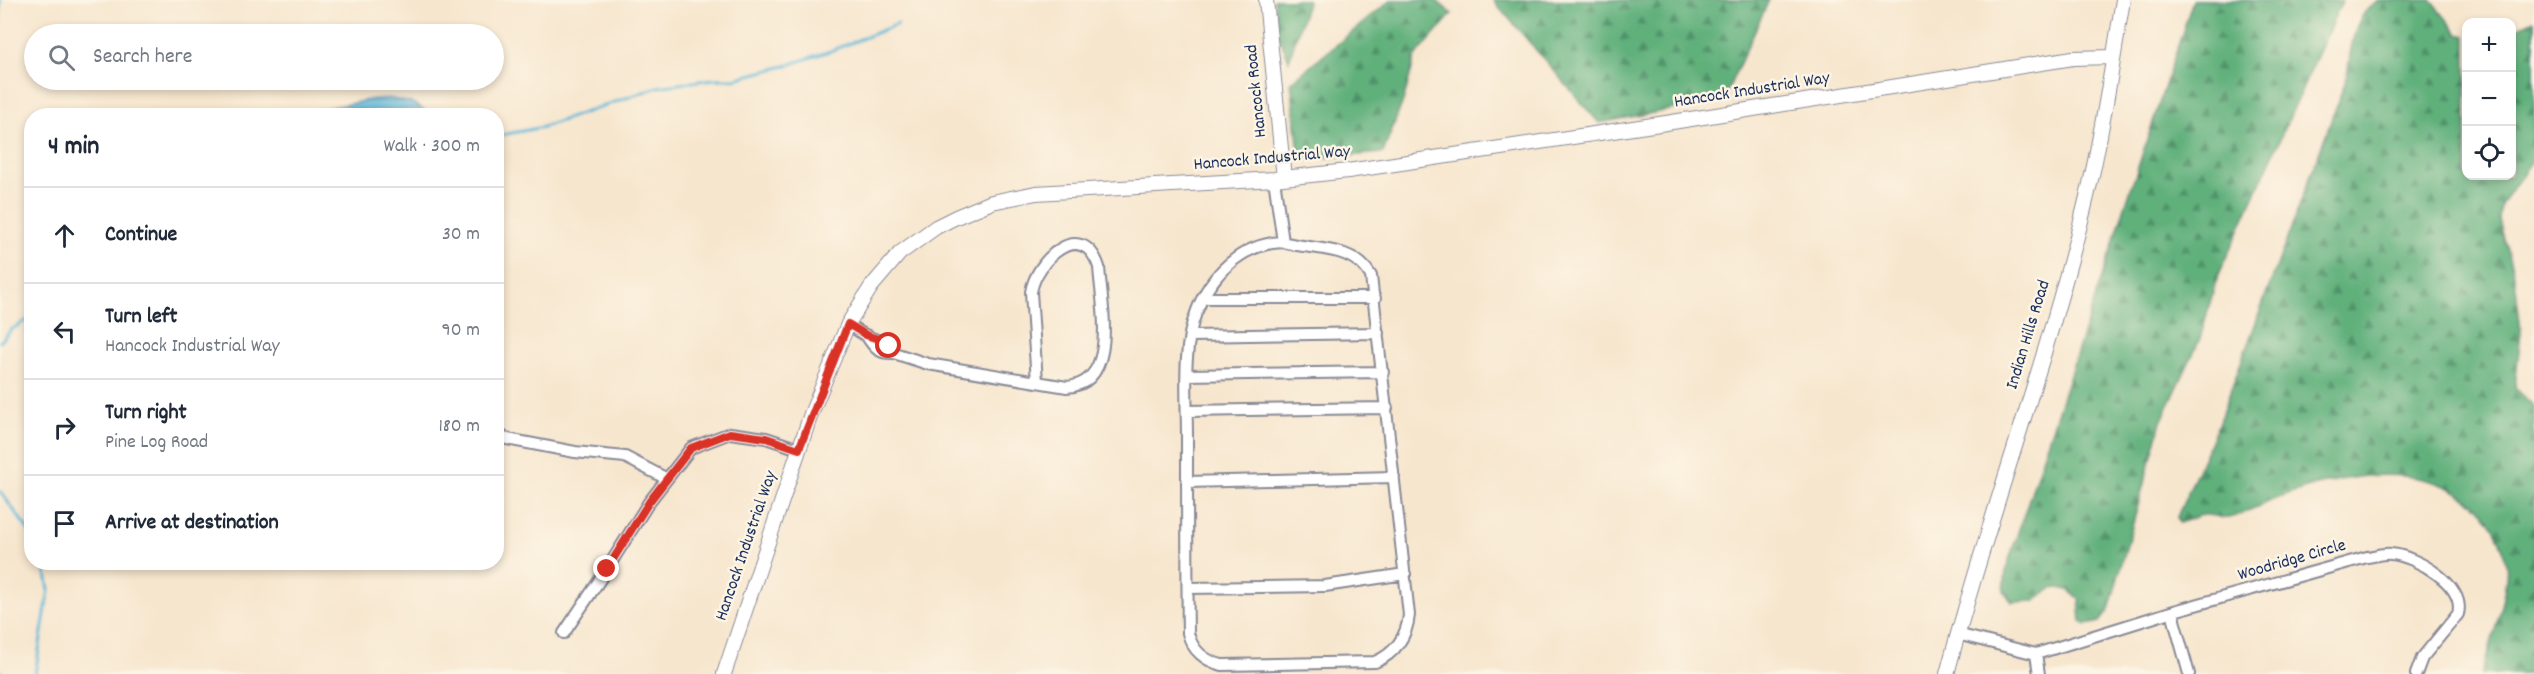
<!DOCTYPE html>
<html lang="en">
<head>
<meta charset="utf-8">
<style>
  :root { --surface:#fff; --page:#f6f6f7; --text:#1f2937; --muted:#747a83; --line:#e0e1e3 }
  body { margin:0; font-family:Dekko,sans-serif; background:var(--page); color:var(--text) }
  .controls { position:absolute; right:18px; top:18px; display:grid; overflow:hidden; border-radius:12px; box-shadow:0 3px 9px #0003 }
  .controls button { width:54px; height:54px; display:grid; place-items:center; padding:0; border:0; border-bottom:2px solid var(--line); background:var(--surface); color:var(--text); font:30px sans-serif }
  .stop { position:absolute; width:18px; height:18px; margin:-14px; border:4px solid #d93025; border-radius:50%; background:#fff }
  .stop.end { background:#d93025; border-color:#fff; box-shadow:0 2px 6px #0008 }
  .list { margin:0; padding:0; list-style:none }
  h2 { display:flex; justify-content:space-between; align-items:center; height:78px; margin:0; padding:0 24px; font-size:26px }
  h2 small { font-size:20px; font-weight:400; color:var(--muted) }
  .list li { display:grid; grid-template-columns:39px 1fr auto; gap:18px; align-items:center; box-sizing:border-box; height:96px; padding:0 24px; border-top:2px solid var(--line) }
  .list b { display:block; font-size:22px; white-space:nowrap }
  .list p { margin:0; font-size:20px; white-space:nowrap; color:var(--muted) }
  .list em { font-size:20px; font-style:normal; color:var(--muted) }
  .icon { flex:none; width:33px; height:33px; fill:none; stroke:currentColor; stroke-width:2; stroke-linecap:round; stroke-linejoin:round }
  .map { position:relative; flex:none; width:2534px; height:674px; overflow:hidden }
  .search { position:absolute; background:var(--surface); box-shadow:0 3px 9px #0003; left:24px; top:24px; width:480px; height:66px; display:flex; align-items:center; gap:15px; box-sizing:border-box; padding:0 21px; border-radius:33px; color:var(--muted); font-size:22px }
  .panel { position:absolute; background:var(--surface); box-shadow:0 3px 9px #0003; left:24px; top:108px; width:480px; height:462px; border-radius:24px }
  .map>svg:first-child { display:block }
  .forest { fill:url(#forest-firs); stroke:#3e706c; stroke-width:1.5 }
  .water { fill:url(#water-rules); stroke:#3b729c; stroke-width:1.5 }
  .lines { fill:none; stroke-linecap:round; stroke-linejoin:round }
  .stream { stroke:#5bb6d9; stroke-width:3 }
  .minor-casing { stroke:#898a96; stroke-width:14 }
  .tertiary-casing { stroke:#898a96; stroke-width:16 }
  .minor { stroke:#fff; stroke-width:10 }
  .tertiary { stroke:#fff; stroke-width:14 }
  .route { stroke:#d93025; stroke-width:8 }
  .labels { text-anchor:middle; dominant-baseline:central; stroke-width:5; stroke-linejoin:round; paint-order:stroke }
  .street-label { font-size:18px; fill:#1b2f5e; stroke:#fcf5e5 }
</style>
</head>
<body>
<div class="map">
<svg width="2534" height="674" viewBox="0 0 2534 674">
  <defs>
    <pattern id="forest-firs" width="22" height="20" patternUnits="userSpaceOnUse" patternTransform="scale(1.5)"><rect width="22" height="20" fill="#60b07b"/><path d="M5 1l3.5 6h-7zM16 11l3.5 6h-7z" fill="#4e9068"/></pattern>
    <pattern id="water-rules" width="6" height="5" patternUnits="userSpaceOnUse" patternTransform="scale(1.5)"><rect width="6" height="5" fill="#5bb6d9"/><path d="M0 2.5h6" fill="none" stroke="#4a94b3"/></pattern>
  </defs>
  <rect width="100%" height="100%" fill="#fcf5e5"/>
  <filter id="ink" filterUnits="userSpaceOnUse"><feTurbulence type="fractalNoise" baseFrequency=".0167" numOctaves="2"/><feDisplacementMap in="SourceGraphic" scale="12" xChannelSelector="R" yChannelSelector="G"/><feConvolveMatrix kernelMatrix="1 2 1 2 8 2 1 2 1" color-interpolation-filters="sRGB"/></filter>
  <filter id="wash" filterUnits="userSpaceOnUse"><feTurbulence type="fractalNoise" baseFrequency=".008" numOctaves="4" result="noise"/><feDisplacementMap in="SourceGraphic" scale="24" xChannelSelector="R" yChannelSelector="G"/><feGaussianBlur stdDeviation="1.35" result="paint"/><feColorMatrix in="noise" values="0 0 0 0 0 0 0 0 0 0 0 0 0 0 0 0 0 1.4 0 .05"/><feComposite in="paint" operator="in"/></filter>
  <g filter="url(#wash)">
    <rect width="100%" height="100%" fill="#f7e6ce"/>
    <!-- forest -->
    <path class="forest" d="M1274 0H1308L1289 60 1279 37Z
      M1391 0H1436L1452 14 1415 57 1404 98 1383 153 1300 160 1291 82Z
      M1493 0H1769L1723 100 1599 123Z
      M2193 0 2342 1 2216 281 2200 339 2161 422 2109 610 2100 622 2086 625 2081 621 2079 599 2068 590 2054 587 2035 601 2012 602 2004 591 2006 569Z
      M2378 0H2431L2458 33 2466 36V176H2512V30L2534 20V160L2508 194 2501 206 2499 220 2515 279 2521 331 2515 388 2534 406V674H2481C2489 652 2510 585 2506 563 2492 484 2413 466 2345 479 2318 483 2291 492 2266 503 2255 507 2240 516 2228 518 2221 519 2213 514 2205 515 2197 515 2187 521 2179 523L2177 517 2217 427 2346 80C2352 49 2350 19 2378 0Z"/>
    <!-- water -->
    <path class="water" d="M389 98 413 103 432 115H252L284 112 297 114 373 99Z"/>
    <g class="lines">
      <!-- stream -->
      <path class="stream" d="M0 25V0
        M496 136 543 127 658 87 713 79H734L785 66 833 50 898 24
        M0 342 11 330 32 317
        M0 491 32 535
        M0 671 2 674
        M35 674 49 590 44 562"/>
    </g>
  </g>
  <g filter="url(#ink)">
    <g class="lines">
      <defs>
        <path id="minor" d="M1274 179 1283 242C1242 243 1210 275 1196 313 1182 348 1187 398 1187 436 1187 502 1187 567 1188 633 1192 650 1205 661 1222 665L1375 662C1395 654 1407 636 1409 615L1371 276C1353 244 1313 251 1283 242
          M1203 298H1375
          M848 324C853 327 859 332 865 335 877 341 886 341 894 353 879 354 874 348 866 335
          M1191 336 1378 333
          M894 353 928 364 1067 387C1120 383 1101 303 1099 267 1082 217 1036 260 1031 292L1037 382
          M1187 375 1383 372
          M1187 411 1387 408
          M496 433 507 439 575 452 625 457 667 479
          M1187 482 1394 477
          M1188 588 1325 586 1405 574
          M2174 611V620L2189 674
          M564 633 607 569 649 502 691 448 730 433 766 438 799 449
          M1957 634 2036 654 2174 611 2367 557C2375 556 2383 553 2391 554 2416 556 2466 585 2458 614L2422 658 2416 674
          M2036 654 2039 674"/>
        <path id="tertiary" d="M1266 0 1284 178
          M724 674 811 414 848 324 871 287 900 253 936 227 956 217 992 202 1036 193 1274 179 1348 171 1666 123 2073 58 2113 57
          M1947 674C1991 506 2054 344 2092 175 2105 117 2113 58 2123 0"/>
      </defs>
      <!-- minor casing -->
      <use href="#minor" class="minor-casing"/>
      <!-- tertiary casing -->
      <use href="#tertiary" class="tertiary-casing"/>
      <!-- minor -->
      <use href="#minor" class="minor"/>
      <!-- tertiary -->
      <use href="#tertiary" class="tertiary"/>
    </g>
  </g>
  <g class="lines" filter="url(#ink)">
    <!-- route -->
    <path class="route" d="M607 569 649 502 691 448 730 433 766 438 799 449 848 324 866 335 878 339 889 346"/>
  </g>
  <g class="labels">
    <!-- street labels -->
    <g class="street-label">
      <text transform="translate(1257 91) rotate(-96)">Hancock Road</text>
      <text transform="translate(1752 91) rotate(-9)">Hancock Industrial Way</text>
      <text transform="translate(1272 159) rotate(-5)">Hancock Industrial Way</text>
      <text transform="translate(2029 335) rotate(-73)">Indian Hills Road</text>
      <text transform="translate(747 546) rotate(-71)">Hancock Industrial Way</text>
      <text transform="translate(2292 561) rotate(-16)">Woodridge Circle</text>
    </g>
  </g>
</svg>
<div class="controls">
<button>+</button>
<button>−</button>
<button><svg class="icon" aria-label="locate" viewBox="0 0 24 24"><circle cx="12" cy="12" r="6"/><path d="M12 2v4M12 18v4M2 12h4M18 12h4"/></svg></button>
</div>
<div class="stop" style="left:889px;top:346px"></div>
<div class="stop end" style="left:607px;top:569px"></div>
<div class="search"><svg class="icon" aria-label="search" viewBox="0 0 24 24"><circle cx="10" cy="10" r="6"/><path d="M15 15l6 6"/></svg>Search here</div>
<section class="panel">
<h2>4 min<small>Walk · 300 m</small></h2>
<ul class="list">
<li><svg class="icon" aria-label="ahead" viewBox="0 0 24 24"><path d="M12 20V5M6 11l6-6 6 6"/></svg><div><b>Continue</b></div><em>30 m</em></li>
<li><svg class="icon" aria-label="left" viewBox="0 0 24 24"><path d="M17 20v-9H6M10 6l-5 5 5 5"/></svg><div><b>Turn left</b><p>Hancock Industrial Way</p></div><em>90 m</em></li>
<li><svg class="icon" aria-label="right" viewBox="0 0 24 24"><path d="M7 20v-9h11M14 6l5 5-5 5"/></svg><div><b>Turn right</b><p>Pine Log Road</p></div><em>180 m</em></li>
<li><svg class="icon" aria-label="arrive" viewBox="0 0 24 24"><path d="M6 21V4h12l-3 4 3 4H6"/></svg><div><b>Arrive at destination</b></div></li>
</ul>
</section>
</div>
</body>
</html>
